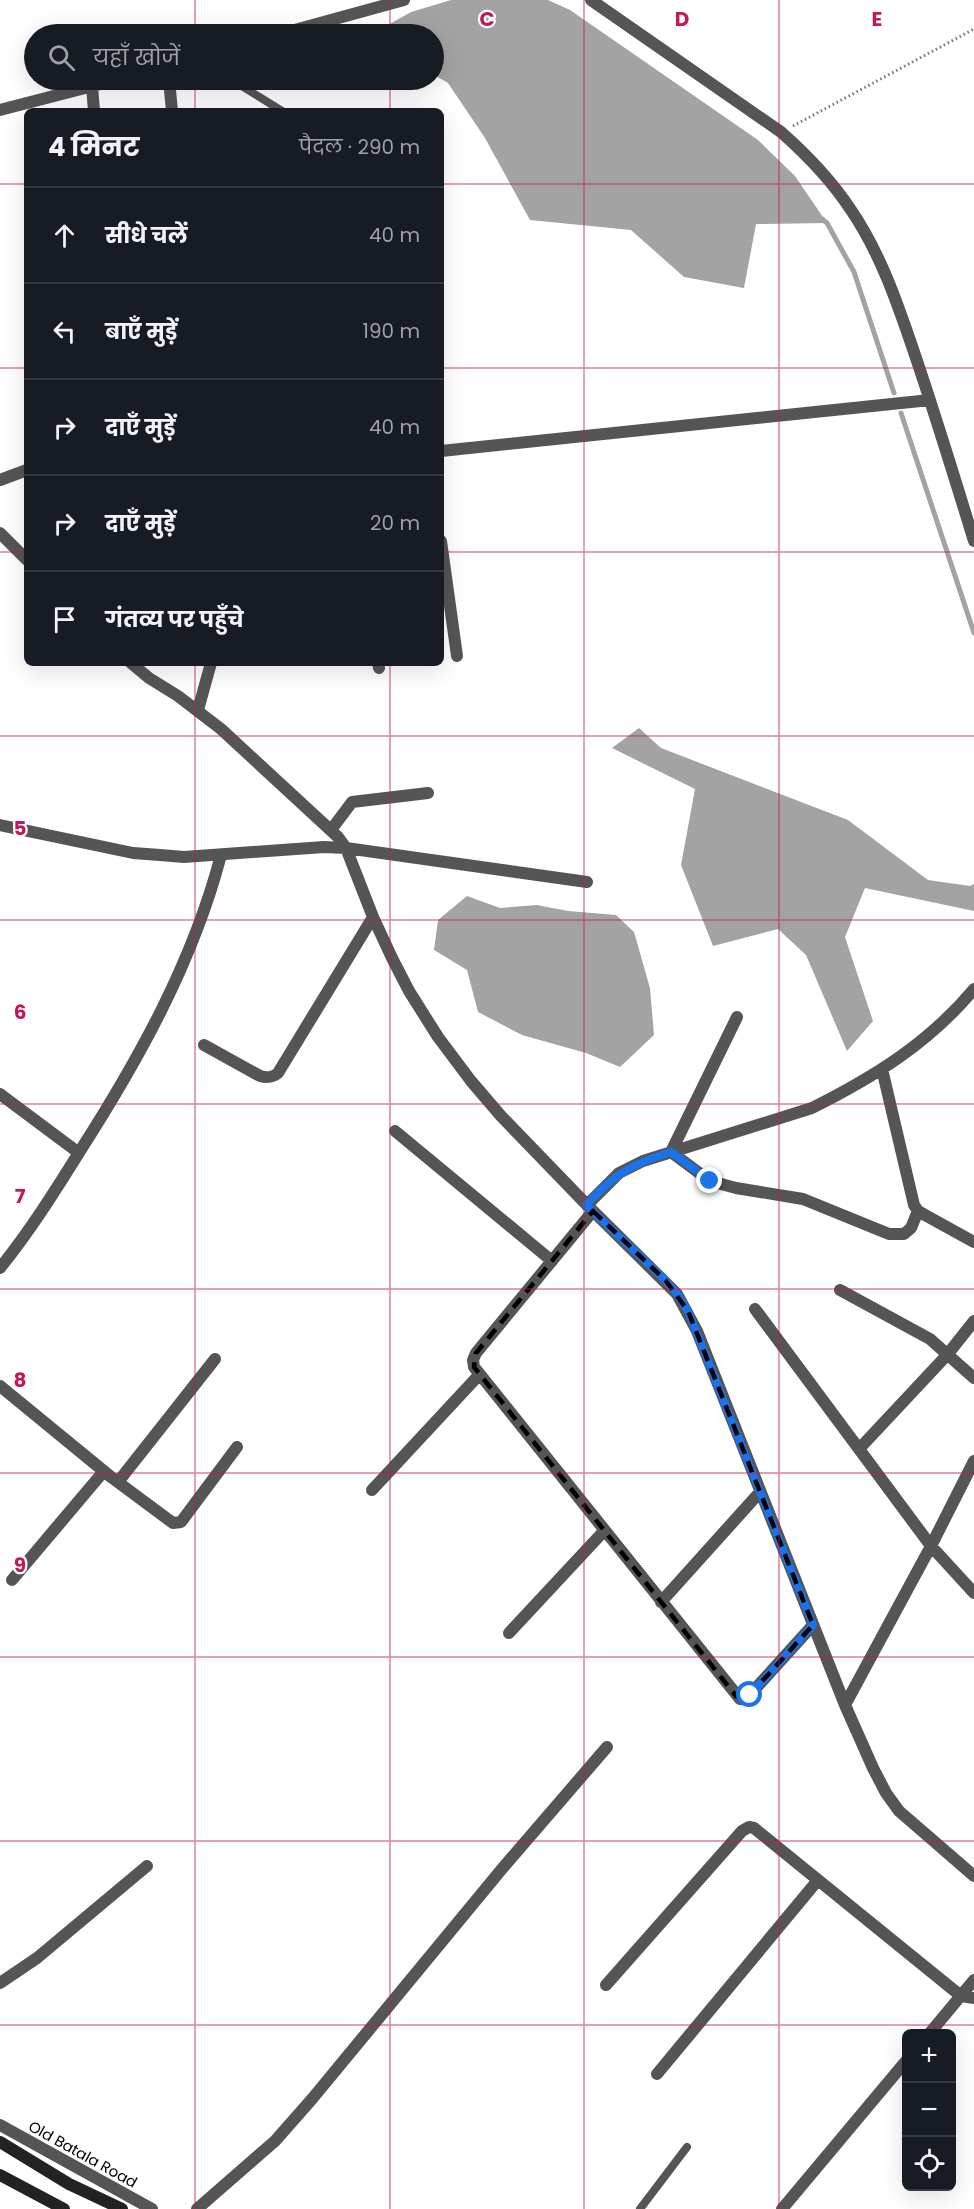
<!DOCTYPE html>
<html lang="hi">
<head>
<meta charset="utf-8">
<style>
  :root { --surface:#171b24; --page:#242831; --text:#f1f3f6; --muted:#9ea1a6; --line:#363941 }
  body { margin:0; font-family:Poppins,"Noto Sans Devanagari",sans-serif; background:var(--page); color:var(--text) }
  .controls { position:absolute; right:18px; bottom:18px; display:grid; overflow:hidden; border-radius:9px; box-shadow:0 6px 24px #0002 }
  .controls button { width:54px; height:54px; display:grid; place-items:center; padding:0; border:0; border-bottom:2px solid var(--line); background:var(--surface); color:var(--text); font:30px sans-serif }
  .stop { position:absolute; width:18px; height:18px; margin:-14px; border:4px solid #1a73e8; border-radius:50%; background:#fff }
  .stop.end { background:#1a73e8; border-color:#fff; box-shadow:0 2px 6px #0008 }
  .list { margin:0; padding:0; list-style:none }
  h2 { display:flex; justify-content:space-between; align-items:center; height:78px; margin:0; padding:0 24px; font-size:26px }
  h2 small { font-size:20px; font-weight:400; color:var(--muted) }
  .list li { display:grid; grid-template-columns:39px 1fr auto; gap:18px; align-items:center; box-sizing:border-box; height:96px; padding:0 24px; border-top:2px solid var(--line) }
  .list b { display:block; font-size:22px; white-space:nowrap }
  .list em { font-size:20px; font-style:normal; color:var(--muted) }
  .icon { flex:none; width:33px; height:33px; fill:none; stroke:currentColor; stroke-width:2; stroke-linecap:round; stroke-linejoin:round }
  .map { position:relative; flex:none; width:974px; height:2209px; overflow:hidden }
  .search { position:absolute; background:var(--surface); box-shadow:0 6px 24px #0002; left:24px; top:24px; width:420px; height:66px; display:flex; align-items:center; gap:15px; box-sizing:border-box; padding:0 21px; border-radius:33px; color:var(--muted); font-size:22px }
  .panel { position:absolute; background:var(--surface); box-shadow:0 6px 24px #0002; left:24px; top:108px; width:420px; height:558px; border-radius:9px }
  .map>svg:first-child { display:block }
  .water { fill:#a3a3a3 }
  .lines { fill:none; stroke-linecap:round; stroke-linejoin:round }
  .stream { stroke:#a3a3a3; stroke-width:5 }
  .path { stroke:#777; stroke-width:3; stroke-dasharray:1.5 3; stroke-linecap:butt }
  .service { stroke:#555; stroke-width:8 }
  .minor { stroke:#555; stroke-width:12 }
  .secondary { stroke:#222; stroke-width:12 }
  .route { stroke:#1a73e8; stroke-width:8 }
  .marked { fill:none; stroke:#000; stroke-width:4.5; stroke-dasharray:12 8; stroke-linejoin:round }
  .grid { fill:none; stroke:#c2185b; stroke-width:1.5; stroke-opacity:0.55 }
  .labels { text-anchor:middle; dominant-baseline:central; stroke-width:4.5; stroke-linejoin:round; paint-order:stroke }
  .street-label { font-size:15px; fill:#000; stroke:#fff }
  .grid-label { font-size:20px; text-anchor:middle; font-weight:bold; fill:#c2185b; stroke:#fff; stroke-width:4.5; stroke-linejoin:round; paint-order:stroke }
</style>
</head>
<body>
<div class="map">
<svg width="974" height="2209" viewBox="0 0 974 2209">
  <rect width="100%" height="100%" fill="#fff"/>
  <!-- water -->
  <path class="water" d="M451 0H548L570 10 758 140 795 176 827 223 756 224 744 288 684 277 631 230 530 220 485 138 448 83 434 75V34H372L411 12Z
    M639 728 661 748 848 820 928 880 970 886 974 884V911L865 888 845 937 873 1021 847 1051 806 955 778 929 713 946 681 865 695 789 612 748Z
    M467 896 500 908 537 905 568 911 616 915 634 932 650 988 654 1035 620 1067 586 1053 522 1035 478 1012 467 970 434 950 438 920Z"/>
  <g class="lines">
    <!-- stream -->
    <path class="stream" d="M822 219 827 223 854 272 894 393
      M901 413 974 633"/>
    <!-- path -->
    <path class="path" d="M793 126 974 29"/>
    <!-- service -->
    <path class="service" d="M232 80 282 111
      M640 2209 687 2147"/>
    <!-- minor -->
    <path class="minor" d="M591 0 781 132C807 155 832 181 851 210 881 254 898 305 915 355 936 417 955 479 974 541
      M280 34 404 0
      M169 80 172 111
      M92 86 94 111
      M0 110 116 80
      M441 451 930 400
      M0 480 27 470
      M0 533 27 560
      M441 541 457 656
      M131 663 149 678 178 696 221 729 338 837 346 848 373 917 392 958 409 991 438 1037 471 1081 501 1116 587 1205 677 1294 697 1331 845 1705 873 1768 886 1793 899 1811 974 1876
      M378 663 379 668
      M198 710 211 663
      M0 825 133 853 160 855 184 857 324 847 346 848 587 882
      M331 830 352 802 428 793
      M737 1017 671 1152 710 1181 736 1188 803 1199 889 1234H904L911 1228 918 1211
      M204 1045 260 1076C267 1078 272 1078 278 1073L373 917
      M882 1069 914 1205 918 1211 925 1215 974 1242
      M0 1094 79 1153
      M395 1131 552 1261
      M587 1205 619 1173 643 1161 812 1108C874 1077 929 1043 974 989
      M593 1211 476 1353 473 1360 474 1367 740 1699H746L813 1625
      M0 1268C30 1231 55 1191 80 1151 139 1059 193 962 221 855
      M840 1290 930 1339 974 1378
      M755 1309 931 1546 974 1593
      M0 1386 111 1477 173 1523 181 1522 237 1447
      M859 1449 947 1355 974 1321
      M118 1482 215 1359
      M372 1490 479 1375
      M12 1580 104 1471
      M661 1602 760 1492
      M509 1633 604 1531
      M845 1705 931 1546 974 1461
      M0 1983 37 1958 147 1866
      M606 1985 742 1831 749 1827 754 1828 961 1996 974 1998
      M929 2034 974 1980
      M657 2074 818 1880
      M0 2125 152 2209
      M197 2209 275 2141 312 2099 501 1870 607 1747
      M782 2209 906 2061"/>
    <!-- secondary -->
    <path class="secondary" d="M0 2142 69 2184 122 2209
      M0 2175 64 2209"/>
  </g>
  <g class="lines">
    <!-- route -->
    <path class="route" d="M710 1181 671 1152C630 1165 616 1173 586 1205L666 1281 677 1294 688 1311 813 1625 750 1695"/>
  </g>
  <!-- marked area -->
  <path class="marked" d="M593 1211 666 1281 688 1311 813 1625 746 1699 736 1696 474 1367 476 1353Z"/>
  <!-- grid -->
  <path class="grid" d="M195 0V34M390 0V34M584 0V2209M779 0V2209M195 80V111M390 80V111M0 184H27M441 184H974M0 368H27M441 368H974M0 552H27M441 552H974M195 663V2209M390 663V2209M0 736H974M0 920H974M0 1104H974M0 1289H974M0 1473H974M0 1657H974M0 1841H974M0 2025H974"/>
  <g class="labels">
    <!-- street labels -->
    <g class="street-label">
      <text transform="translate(83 2154) rotate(29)">Old Batala Road</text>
    </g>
  </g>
  <g class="grid-label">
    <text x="487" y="26">C</text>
    <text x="682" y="26">D</text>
    <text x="877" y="26">E</text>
    <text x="20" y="835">5</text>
    <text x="20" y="1019">6</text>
    <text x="20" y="1203">7</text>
    <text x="20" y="1387">8</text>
    <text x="20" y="1572">9</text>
  </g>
</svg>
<div class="controls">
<button>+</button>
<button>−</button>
<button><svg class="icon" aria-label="locate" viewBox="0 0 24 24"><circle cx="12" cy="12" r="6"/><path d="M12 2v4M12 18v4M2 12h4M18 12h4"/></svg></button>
</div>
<div class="stop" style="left:750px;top:1695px"></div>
<div class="stop end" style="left:710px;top:1181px"></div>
<div class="search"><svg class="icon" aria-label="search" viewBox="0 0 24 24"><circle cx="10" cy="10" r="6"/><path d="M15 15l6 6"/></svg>यहाँ खोजें</div>
<section class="panel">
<h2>4 मिनट<small>पैदल · 290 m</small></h2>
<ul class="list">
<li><svg class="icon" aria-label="ahead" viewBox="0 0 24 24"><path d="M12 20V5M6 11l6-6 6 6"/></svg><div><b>सीधे चलें</b></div><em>40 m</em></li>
<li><svg class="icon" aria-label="left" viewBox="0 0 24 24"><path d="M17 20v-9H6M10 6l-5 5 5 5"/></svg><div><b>बाएँ मुड़ें</b></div><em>190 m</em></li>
<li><svg class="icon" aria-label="right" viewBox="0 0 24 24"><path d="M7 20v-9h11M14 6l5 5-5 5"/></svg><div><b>दाएँ मुड़ें</b></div><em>40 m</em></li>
<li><svg class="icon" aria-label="right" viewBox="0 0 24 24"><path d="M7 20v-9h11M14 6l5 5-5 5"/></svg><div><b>दाएँ मुड़ें</b></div><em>20 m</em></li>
<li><svg class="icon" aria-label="arrive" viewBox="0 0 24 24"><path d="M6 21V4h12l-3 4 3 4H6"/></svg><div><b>गंतव्य पर पहुँचे</b></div></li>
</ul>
</section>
</div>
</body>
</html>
